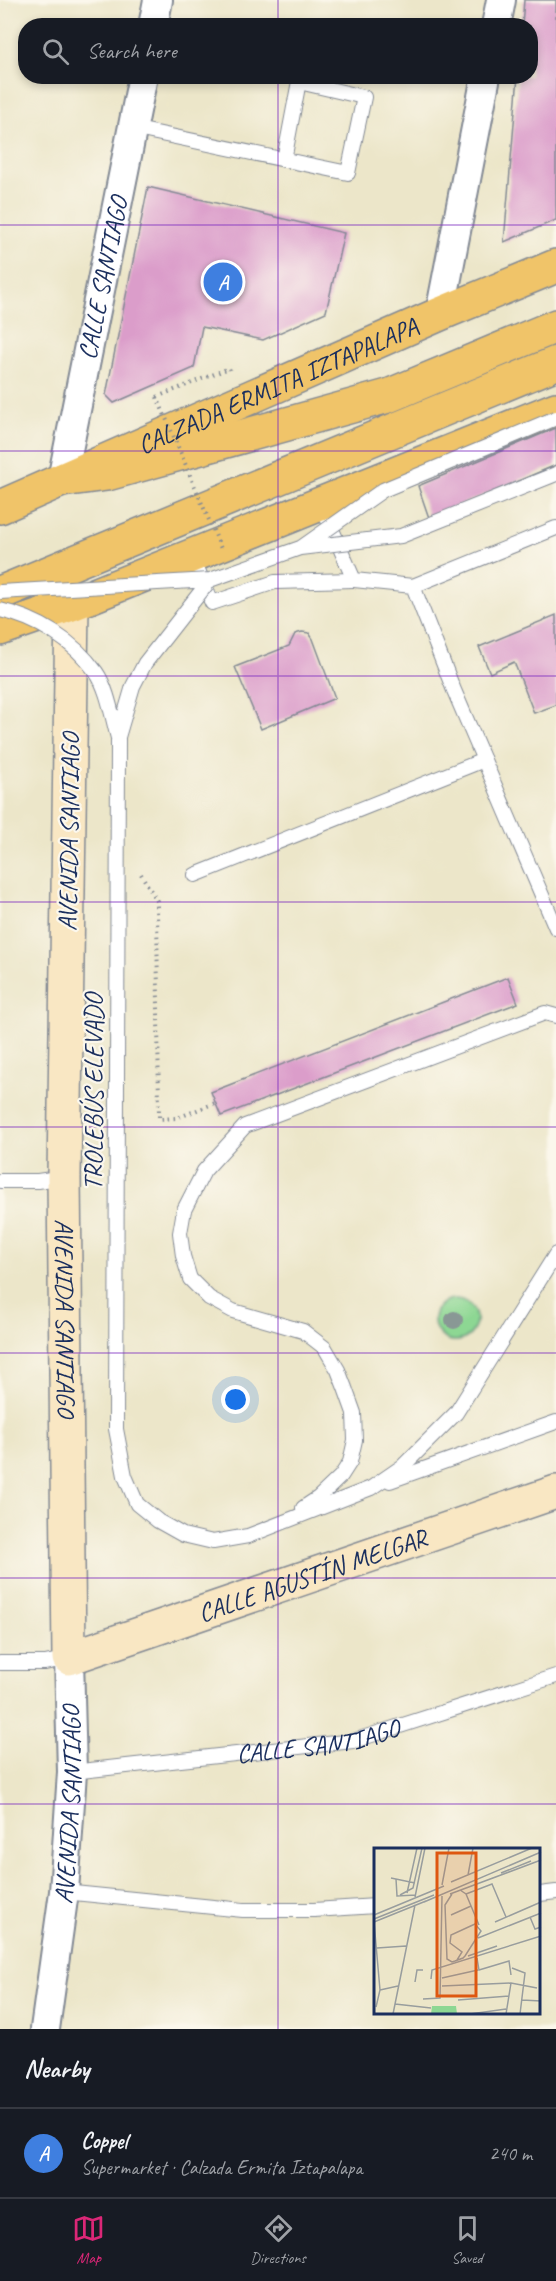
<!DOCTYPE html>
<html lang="en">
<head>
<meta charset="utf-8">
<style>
  :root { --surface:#171b24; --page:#242831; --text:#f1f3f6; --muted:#9ea1a6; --line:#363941; --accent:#db2777 }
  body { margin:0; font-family:Caveat,sans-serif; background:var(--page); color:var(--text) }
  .you { position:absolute; left:236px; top:1400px; width:21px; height:21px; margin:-15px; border:4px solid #fff; border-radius:50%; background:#1a73e8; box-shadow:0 0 0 9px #1a73e833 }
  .badge { display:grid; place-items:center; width:39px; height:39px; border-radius:50%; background:var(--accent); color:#fff; font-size:20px; font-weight:700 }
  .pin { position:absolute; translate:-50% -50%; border:3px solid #fff; box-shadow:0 2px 6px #0006 }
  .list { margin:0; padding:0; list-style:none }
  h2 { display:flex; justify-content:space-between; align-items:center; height:78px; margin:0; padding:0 24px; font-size:26px }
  h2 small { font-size:20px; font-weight:400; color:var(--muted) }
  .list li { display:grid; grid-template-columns:39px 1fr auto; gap:18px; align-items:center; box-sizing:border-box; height:90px; padding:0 24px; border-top:2px solid var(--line) }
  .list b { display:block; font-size:22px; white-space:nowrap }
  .list p { margin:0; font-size:20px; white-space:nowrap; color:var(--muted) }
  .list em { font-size:20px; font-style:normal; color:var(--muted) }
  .icon { flex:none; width:33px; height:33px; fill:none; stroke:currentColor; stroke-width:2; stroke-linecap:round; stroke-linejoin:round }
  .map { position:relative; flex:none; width:556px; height:2029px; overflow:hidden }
  .search { position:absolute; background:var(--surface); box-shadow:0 3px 9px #0003; left:18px; right:18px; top:18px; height:66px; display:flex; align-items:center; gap:15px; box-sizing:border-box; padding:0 21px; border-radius:24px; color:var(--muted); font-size:22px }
  .sheet { height:168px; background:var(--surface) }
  nav { display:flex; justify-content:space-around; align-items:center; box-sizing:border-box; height:84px; border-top:2px solid var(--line); background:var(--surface); font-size:16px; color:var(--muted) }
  nav a { display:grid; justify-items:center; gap:3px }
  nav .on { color:var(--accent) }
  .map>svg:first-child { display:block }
  .green { fill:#8dd793; stroke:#548378; stroke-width:1.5 }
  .building { fill:#db9dca }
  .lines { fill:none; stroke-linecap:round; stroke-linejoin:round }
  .lane-casing { stroke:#848a94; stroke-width:16 }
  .street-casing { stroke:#848a94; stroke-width:32 }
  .secondary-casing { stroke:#848a94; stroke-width:36 }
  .primary-casing { stroke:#848a94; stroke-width:36 }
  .highway-casing { stroke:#848a94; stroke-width:36 }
  .path { stroke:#848a94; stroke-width:4; stroke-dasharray:1.5 4.5; stroke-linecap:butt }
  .lane { stroke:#fff; stroke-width:14 }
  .street { stroke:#fff; stroke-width:28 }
  .secondary { stroke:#f9e7c3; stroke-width:33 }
  .primary { stroke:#f0c469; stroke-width:33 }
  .highway { stroke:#f0c469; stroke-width:33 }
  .lane-bridge-casing { stroke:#848a94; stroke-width:16; stroke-linecap:butt }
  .path-bridge { stroke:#848a94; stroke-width:4; stroke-dasharray:1.5 4.5; stroke-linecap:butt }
  .lane-bridge { stroke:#fff; stroke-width:14 }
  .tree { fill:#899895 }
  .grid { fill:none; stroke:#7b2cbf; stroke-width:1.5; stroke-opacity:0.55 }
  .labels { text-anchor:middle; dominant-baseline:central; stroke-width:4.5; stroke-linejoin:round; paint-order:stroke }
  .street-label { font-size:26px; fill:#1b2f5e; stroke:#fbf7ec }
  .inset-road { fill:none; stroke:#989d9e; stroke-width:1.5 }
  .view { fill:#de5710; fill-opacity:0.15; stroke:#de5710; stroke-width:3 }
  .inset-edge { fill:none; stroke:#1b2f5e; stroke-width:3 }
</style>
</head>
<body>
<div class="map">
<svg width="556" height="2029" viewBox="0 0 556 2029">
  <rect width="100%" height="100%" fill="#fbf7ec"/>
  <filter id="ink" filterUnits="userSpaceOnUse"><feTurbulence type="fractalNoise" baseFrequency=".0167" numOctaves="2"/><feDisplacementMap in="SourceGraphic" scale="12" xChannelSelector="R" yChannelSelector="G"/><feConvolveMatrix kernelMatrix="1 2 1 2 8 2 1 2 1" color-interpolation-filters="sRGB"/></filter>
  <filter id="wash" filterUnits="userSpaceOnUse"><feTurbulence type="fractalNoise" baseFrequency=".008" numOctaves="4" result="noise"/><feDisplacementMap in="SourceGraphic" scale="24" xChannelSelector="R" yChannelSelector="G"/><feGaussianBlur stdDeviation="1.35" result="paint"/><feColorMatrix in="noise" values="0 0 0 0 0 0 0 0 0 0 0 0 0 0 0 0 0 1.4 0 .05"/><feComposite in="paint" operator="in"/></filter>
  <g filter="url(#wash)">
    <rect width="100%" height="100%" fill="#ece6c9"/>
    <!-- green -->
    <path class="green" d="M434 1320a21 21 0 1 1 42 0a21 21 0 1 1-42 0Z"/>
    <g id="blocks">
      <!-- building -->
      <path class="building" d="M524 0H556V220L504 242 518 76H530V26H522Z
        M148 187 344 233 326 312 263 340 202 327 194 368 114 403 106 395Z
        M556 428V465L429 518 418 486Z
        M556 615V705L534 713 514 662 490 673 479 647Z
        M302 632 309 633 313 639 335 698 261 729 235 667 289 646 295 634Z
        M508 977 518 1003 221 1116 211 1092Z"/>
    </g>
  </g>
  <g filter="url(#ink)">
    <use href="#blocks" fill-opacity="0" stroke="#848a94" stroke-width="1.5"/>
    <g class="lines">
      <defs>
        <g id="lane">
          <path d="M132 128 348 173 364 97 299 82"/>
          <path d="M284 160 300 76"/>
          <path d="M327 518 354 580 413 586 453 688 556 928"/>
          <path d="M192 556 212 603 275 582 354 580"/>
          <path d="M413 586 556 528"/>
          <path d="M118 738 116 1429 125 1476 137 1504 158 1521 183 1535 213 1542 248 1536 371 1488 403 1466 456 1413 556 1254"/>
          <path d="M195 875 484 760"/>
          <path d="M0 1181H38L64 1177"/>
          <path d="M390 1481 556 1422"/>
          <path d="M303 1508 318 1498 341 1476 350 1462 355 1440 354 1413 345 1388 338 1370 325 1348 303 1331 233 1311 209 1298 190 1279 183 1256 180 1233 184 1210 204 1171 245 1126 545 1013 556 1016"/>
          <path d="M0 1663H45L69 1658"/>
          <path id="s1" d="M72 1772 353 1741 556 1676"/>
          <path d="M64 1892 243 1910H314L376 1906"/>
          <path d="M540 1894 556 1892"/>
        </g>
        <g id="street">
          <path d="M153 26 158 0"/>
          <path d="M496 26 501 0"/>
          <path d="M440 314 486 76"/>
          <path id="s2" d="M62 480 143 76"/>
          <path id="s3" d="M45 2029 64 1892 72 1772 69 1658"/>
        </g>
        <g id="secondary">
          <path id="s4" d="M72 604 64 1177 69 1658 556 1492"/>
        </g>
        <g id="primary">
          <path id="s5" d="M0 507 440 314 556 266"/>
          <path d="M0 629 72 604 556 409"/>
        </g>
        <path id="highway" d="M62 480 107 474 388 396 556 326
          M0 593 556 363"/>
      </defs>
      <!-- lane casing -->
      <use href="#lane" class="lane-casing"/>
      <!-- street casing -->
      <use href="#street" class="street-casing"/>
      <!-- secondary casing -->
      <use href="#secondary" class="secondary-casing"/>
      <!-- primary casing -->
      <use href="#primary" class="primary-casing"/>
      <!-- highway casing -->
      <use href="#highway" class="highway-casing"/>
      <!-- path -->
      <path class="path" d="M157 397 229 368 230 371
        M141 874 157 901 159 1119 177 1118 215 1103"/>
      <!-- lane -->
      <use href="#lane" class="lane"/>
      <!-- street -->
      <use href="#street" class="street"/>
      <!-- secondary -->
      <use href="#secondary" class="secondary"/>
      <!-- primary -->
      <use href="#primary" class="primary"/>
      <!-- highway -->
      <use href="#highway" class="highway"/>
      <defs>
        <path id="lane-bridge" d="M302 547 383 490 556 418
          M0 592 210 580 300 548 401 536 556 474
          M0 610C37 618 74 641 96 672 108 689 112 717 118 738
          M118 737 133 686 145 663 210 580"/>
      </defs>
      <!-- lane-bridge casing -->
      <use href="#lane-bridge" class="lane-bridge-casing"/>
      <!-- path-bridge -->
      <path class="path-bridge" d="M157 397 222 551"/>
      <!-- lane-bridge -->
      <use href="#lane-bridge" class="lane-bridge"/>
    </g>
    <!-- trees -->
    <circle class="tree" cx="454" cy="1320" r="9"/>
  </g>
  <!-- grid -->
  <path class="grid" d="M278 0V26M278 76V2029M0 225H556M0 451H556M0 676H556M0 902H556M0 1127H556M0 1353H556M0 1578H556M0 1804H556"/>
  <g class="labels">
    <!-- street labels -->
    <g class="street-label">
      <text stroke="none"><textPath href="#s2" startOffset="206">CALLE SANTIAGO</textPath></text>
      <text stroke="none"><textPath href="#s5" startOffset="303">CALZADA ERMITA IZTAPALAPA</textPath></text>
      <text transform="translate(69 832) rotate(-89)">AVENIDA SANTIAGO</text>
      <text transform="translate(93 1092) rotate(-90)">TROLEBÚS ELEVADO</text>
      <text stroke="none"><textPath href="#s4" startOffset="714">AVENIDA SANTIAGO</textPath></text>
      <text stroke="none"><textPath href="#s4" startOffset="1311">CALLE AGUSTÍN MELGAR</textPath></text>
      <text stroke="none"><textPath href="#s1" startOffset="248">CALLE SANTIAGO</textPath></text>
      <text stroke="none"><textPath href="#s3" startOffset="226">AVENIDA SANTIAGO</textPath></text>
    </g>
  </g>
  <!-- overview -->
  <g transform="translate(374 1848)">
    <rect width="166" height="166" fill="#ece6c9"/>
    <path d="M58 158H82L83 166H57Z" fill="#8dd793"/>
    <path class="inset-road" d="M127 25 157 13M94 27 99 0M17 30 41 35M22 31 23 48 42 47M77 34 158 0M68 37 75 0M86 42 92 46 105 77M33 45 43 0M76 46 167 12M78 46 71 57 73 111 78 114 81 113 89 110 91 108 107 83 101 76 77 87 76 95 88 104 83 112M92 46 118 36 132 69M26 47 39 40 48 0M41 49 51 0M50 54 167 4M0 67 70 38M77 67 97 58M156 69 161 81 167 79M0 71 60 47M0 74 6 142 2 159M0 74 52 53M121 74 167 54M104 90 167 65M3 100 32 98M94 108 123 98M103 110 105 122 135 113 137 127M138 120 151 125 146 166M68 130 104 122M57 131 58 122 167 88M41 134 43 122H49M68 138 137 135 163 140M6 142 24 138M49 151 66 150 68 48M84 152 135 148M148 152 167 153M21 156 57 160M19 166 41 57M96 166 132 161M132 166 137 135"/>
    <path class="view" d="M63 5H102V148H63Z"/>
    <rect width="166" height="166" class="inset-edge"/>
  </g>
</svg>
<div class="you"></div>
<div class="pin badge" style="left:223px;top:282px;background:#3f7fe0">A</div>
<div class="search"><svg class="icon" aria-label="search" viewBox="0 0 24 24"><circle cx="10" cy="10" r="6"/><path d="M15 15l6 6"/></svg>Search here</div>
</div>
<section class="sheet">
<h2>Nearby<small></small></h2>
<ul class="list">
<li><span class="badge" style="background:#3f7fe0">A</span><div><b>Coppel</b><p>Supermarket · Calzada Ermita Iztapalapa</p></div><em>240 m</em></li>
</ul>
</section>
<nav>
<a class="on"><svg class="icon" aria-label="map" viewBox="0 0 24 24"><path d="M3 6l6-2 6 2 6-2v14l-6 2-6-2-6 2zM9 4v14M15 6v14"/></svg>Map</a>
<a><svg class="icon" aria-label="directions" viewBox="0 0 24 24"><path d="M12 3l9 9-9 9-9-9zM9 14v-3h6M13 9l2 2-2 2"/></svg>Directions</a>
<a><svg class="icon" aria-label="saved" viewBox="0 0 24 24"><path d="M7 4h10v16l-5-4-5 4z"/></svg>Saved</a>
</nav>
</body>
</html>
